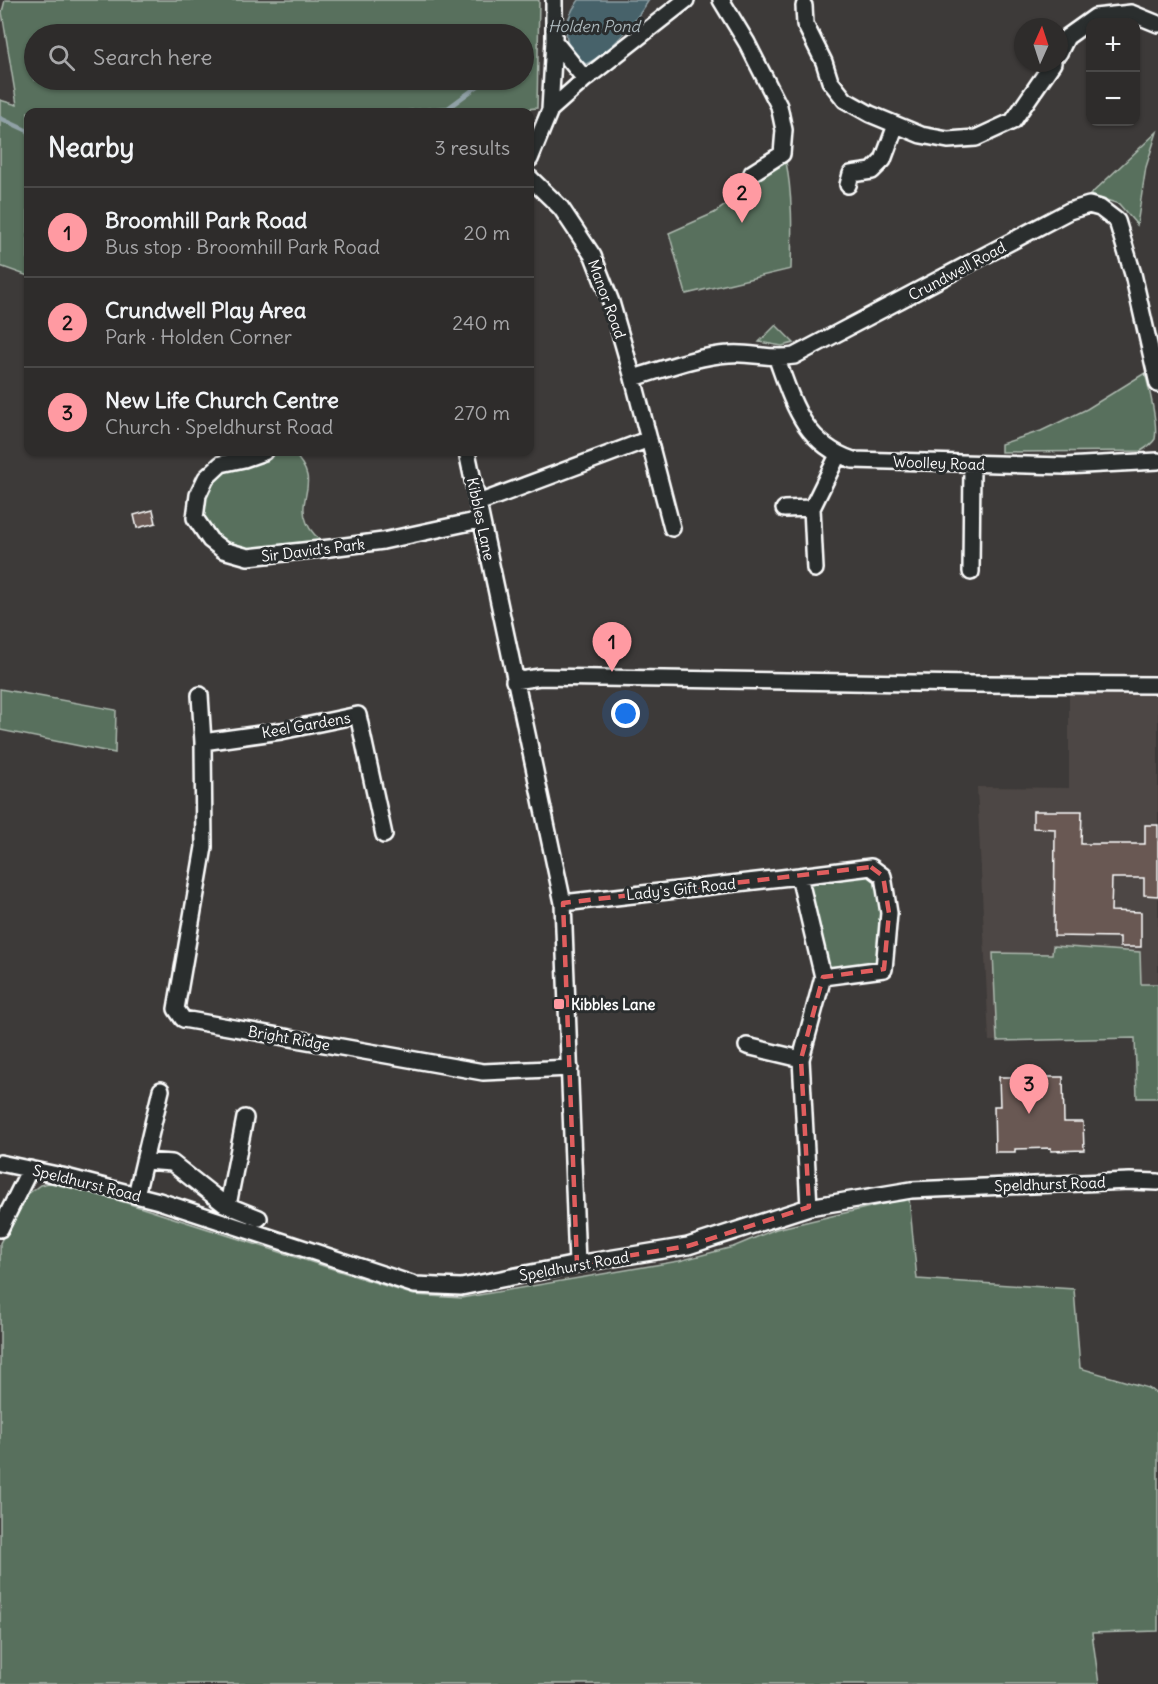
<!DOCTYPE html>
<html lang="en">
<head>
<meta charset="utf-8">
<style>
  :root { --surface:#2e2c2b; --page:#363433; --text:#f1f3f6; --muted:#a7a7a9; --line:#494847; --accent:#ff9aa2 }
  body { margin:0; font-family:Delius,sans-serif; background:var(--page); color:var(--text) }
  .controls { position:absolute; right:18px; top:18px; display:grid; overflow:hidden; border-radius:12px; box-shadow:0 2px 4px #0004 }
  .controls button { width:54px; height:54px; display:grid; place-items:center; padding:0; border:0; border-bottom:2px solid var(--line); background:var(--surface); color:var(--text); font:30px sans-serif }
  .compass { position:absolute; left:1014px; top:18px; width:54px; height:54px; border-radius:50%; background:var(--surface); box-shadow:0 2px 4px #0004; rotate:3deg }
  .you { position:absolute; left:626px; top:714px; width:21px; height:21px; margin:-15px; border:4px solid #fff; border-radius:50%; background:#1a73e8; box-shadow:0 0 0 9px #1a73e833 }
  .badge { display:grid; place-items:center; width:39px; height:39px; border-radius:50%; background:var(--accent); color:#111; font-size:20px; font-weight:700 }
  .pin { position:absolute; translate:-50% -50px; filter:drop-shadow(0 2px 3px #0008) }
  .pin::after { content:''; position:absolute; top:32px; width:21px; height:18px; background:inherit; clip-path:polygon(0 0,100% 0,50% 100%) }
  .list { margin:0; padding:0; list-style:none }
  h2 { display:flex; justify-content:space-between; align-items:center; height:78px; margin:0; padding:0 24px; font-size:26px }
  h2 small { font-size:20px; font-weight:400; color:var(--muted) }
  .list li { display:grid; grid-template-columns:39px 1fr auto; gap:18px; align-items:center; box-sizing:border-box; height:90px; padding:0 24px; border-top:2px solid var(--line) }
  .list b { display:block; font-size:22px; white-space:nowrap }
  .list p { margin:0; font-size:20px; white-space:nowrap; color:var(--muted) }
  .list em { font-size:20px; font-style:normal; color:var(--muted) }
  .icon { flex:none; width:33px; height:33px; fill:none; stroke:currentColor; stroke-width:2; stroke-linecap:round; stroke-linejoin:round }
  .map { position:relative; flex:none; width:1158px; height:1684px; overflow:hidden }
  .search { position:absolute; background:var(--surface); box-shadow:0 2px 4px #0004; left:24px; top:24px; width:510px; height:66px; display:flex; align-items:center; gap:15px; box-sizing:border-box; padding:0 21px; border-radius:33px; color:var(--muted); font-size:22px }
  .panel { position:absolute; background:var(--surface); box-shadow:0 2px 4px #0004; left:24px; top:108px; width:510px; height:348px; border-radius:12px }
  .map>svg:first-child { display:block }
  .built { fill:#4e4744 }
  .green { fill:#58705d; stroke:#acb8ae; stroke-width:1.5; fill-rule:evenodd }
  .water { fill:#46626a; stroke:#90a1a6; stroke-width:1.5 }
  .lines { fill:none; stroke-linecap:round; stroke-linejoin:round }
  .stream { stroke:#90a1a6; stroke-width:4.5 }
  .building { fill:#695852; stroke:#fff; stroke-width:1.5 }
  .minor-casing { stroke:#fff; stroke-width:20 }
  .minor { stroke:#2a2d2e; stroke-width:15 }
  .marked { fill:none; stroke:#e05e5e; stroke-width:4.5; stroke-dasharray:12 8; stroke-linejoin:round }
  .poi-dot { fill:#ff9aa2; stroke:#2a2d2e; stroke-width:2 }
  .labels { text-anchor:middle; dominant-baseline:central; stroke-width:6; stroke-linejoin:round; paint-order:stroke }
  .street-label { font-size:15px; fill:#fff; stroke:#2a2d2e }
  .poi-label { font-size:15px; font-weight:bold; fill:#fff; stroke:#2a2d2e; text-anchor:start }
  .water-label { font-size:16px; font-style:italic; fill:#acb8bc; stroke:#2a2d2e }
</style>
</head>
<body>
<div class="map">
<svg width="1158" height="1684" viewBox="0 0 1158 1684">
  <rect width="100%" height="100%" fill="#3d3a39"/>
  <filter id="ink" filterUnits="userSpaceOnUse"><feTurbulence type="fractalNoise" baseFrequency=".0167" numOctaves="2"/><feDisplacementMap in="SourceGraphic" scale="12" xChannelSelector="R" yChannelSelector="G"/><feConvolveMatrix kernelMatrix="1 2 1 2 8 2 1 2 1" color-interpolation-filters="sRGB"/></filter>
  <g filter="url(#ink)">
    <!-- built -->
    <path class="built" d="M1069 692 1158 694V1098H1137L1135 1038 989 1041 977 787 1069 788Z"/>
    <!-- green -->
    <path class="green" d="M5 0H539L537 108 491 112H28V276L0 266V100L17 105 2 12ZM34 34H524V80H34Z
      M1157 132 1146 167 1137 225 1119 204 1090 195Z
      M785 157C793 194 792 232 791 269L686 294 669 233 714 213 748 189 752 173Z
      M776 325 794 343 782 346 759 342Z
      M1145 373C1149 388 1158 424 1155 439 1152 444 1146 448 1141 451L1001 452V444L1041 431 1087 409Z
      M264 452H292C324 483 295 496 307 523 311 534 322 541 330 548L248 557 223 550 195 518 206 478Z
      M0 689 116 710 115 753 0 730Z
      M871 867 883 876 884 969 823 977 799 876Z
      M1053 946 1140 952 1141 984H1158V1098H1137L1135 1038 997 1041 993 953 1052 954Z
      M58 1181 414 1295 461 1298 679 1261 733 1247 776 1229 909 1198 917 1279 1074 1289 1080 1368 1148 1388 1158 1394V1631L1092 1633 1099 1684H0V1243L24 1197 40 1185Z"/>
    <!-- water -->
    <path class="water" d="M579 0H649C635 22 610 54 586 64 559 51 563 20 579 0Z"/>
    <g class="lines">
      <!-- stream -->
      <path class="stream" d="M524 70 528 72
        M408 112 448 108 486 80
        M0 118 28 131"/>
    </g>
    <!-- building -->
    <path class="building" d="M153 510 156 523 137 528 134 515Z
      M1033 811H1082L1081 844H1145V825H1158V896L1144 895V878H1112L1111 911 1141 912V947H1120V937L1054 936 1055 829 1033 828Z
      M999 1077H1063L1064 1122H1083L1084 1150 1051 1151V1148L1015 1149V1152H995L994 1106H1000Z"/>
    <g class="lines">
      <defs>
        <path id="minor" d="M721 0 747 43 779 106 784 130 782 154 752 173
          M804 6 805 24 824 62 830 81 845 100 870 114 921 135 948 140 976 138 1013 121 1053 63
          M554 41 585 79
          M1059 53 1067 37 1095 17 1131 13 1158 24
          M550 110 585 79 686 0
          M530 159 550 110 554 41V0
          M530 178 561 208 593 256 611 302 633 378 672 528
          M848 185 851 174 872 171 883 160 896 125
          M777 359C793 403 804 444 853 460L1065 466 1158 461
          M633 378C664 369 697 356 729 354 752 352 769 360 794 356L1069 211 1089 205 1100 208 1117 221 1133 274 1158 384
          M264 452 244 459 221 464 206 478 198 495 195 518 210 540 223 550 248 557 330 548 383 541 480 520
          M467 452 563 903 577 1264
          M478 503 649 439
          M784 509 812 508
          M815 569 812 508 838 455
          M971 572 972 464
          M514 681 540 677 975 684 1158 685
          M200 695 203 742
          M384 835 358 715 281 731 203 742 204 847 176 1009 183 1019 483 1072 570 1068
          M799 876 871 867 883 876 889 913 884 969 823 977
          M563 903 799 876 823 977 801 1059 809 1207
          M747 1046 801 1059
          M144 1161 172 1163 224 1204 259 1218
          M0 1163 62 1176 159 1201 415 1285 461 1287 577 1264 688 1246 809 1207 911 1190 1130 1181 1158 1182
          M136 1195 161 1090
          M228 1205 245 1118
          M0 1229 30 1169"/>
      </defs>
      <!-- minor casing -->
      <use href="#minor" class="minor-casing"/>
      <!-- minor -->
      <use href="#minor" class="minor"/>
    </g>
  </g>
  <!-- marked area -->
  <path class="marked" d="M871 867 883 876 889 913 884 969 823 977 801 1059 809 1207 688 1246 577 1264 563 903Z"/>
  <!-- markers -->
  <rect class="poi-dot" x="553" y="998" width="12" height="12" rx="3"/>
  <g class="labels">
    <!-- street labels -->
    <g class="street-label">
      <text transform="translate(957 271) rotate(-28)">Crundwell Road</text>
      <text transform="translate(607 299) rotate(70)">Manor Road</text>
      <text transform="translate(939 463) rotate(2)">Woolley Road</text>
      <text transform="translate(481 519) rotate(78)">Kibbles Lane</text>
      <text transform="translate(313 550) rotate(-7)">Sir David's Park</text>
      <text transform="translate(306 725) rotate(-10)">Keel Gardens</text>
      <text transform="translate(681 889) rotate(-6)">Lady's Gift Road</text>
      <text transform="translate(289 1038) rotate(10)">Bright Ridge</text>
      <text transform="translate(87 1183) rotate(14)">Speldhurst Road</text>
      <text transform="translate(1050 1184) rotate(-2)">Speldhurst Road</text>
      <text transform="translate(574 1266) rotate(-10)">Speldhurst Road</text>
    </g>
    <!-- poi labels -->
    <g class="poi-label">
      <text x="571" y="1004">Kibbles Lane</text>
    </g>
    <!-- water labels -->
    <g class="water-label">
      <text x="594" y="26">Holden Pond</text>
    </g>
  </g>
</svg>
<div class="controls">
<button>+</button>
<button>−</button>
</div>
<svg class="compass" viewBox="-18 -18 36 36"><path d="M0-13l5 13h-10z" fill="#e53935"/><path d="M0 13l5-13h-10z" fill="#a7a7a9"/></svg>
<div class="you"></div>
<div class="pin badge" style="left:612px;top:672px">1</div>
<div class="pin badge" style="left:742px;top:223px">2</div>
<div class="pin badge" style="left:1029px;top:1114px">3</div>
<div class="search"><svg class="icon" aria-label="search" viewBox="0 0 24 24"><circle cx="10" cy="10" r="6"/><path d="M15 15l6 6"/></svg>Search here</div>
<section class="panel">
<h2>Nearby<small>3 results</small></h2>
<ul class="list">
<li><span class="badge">1</span><div><b>Broomhill Park Road</b><p>Bus stop · Broomhill Park Road</p></div><em>20 m</em></li>
<li><span class="badge">2</span><div><b>Crundwell Play Area</b><p>Park · Holden Corner</p></div><em>240 m</em></li>
<li><span class="badge">3</span><div><b>New Life Church Centre</b><p>Church · Speldhurst Road</p></div><em>270 m</em></li>
</ul>
</section>
</div>
</body>
</html>
